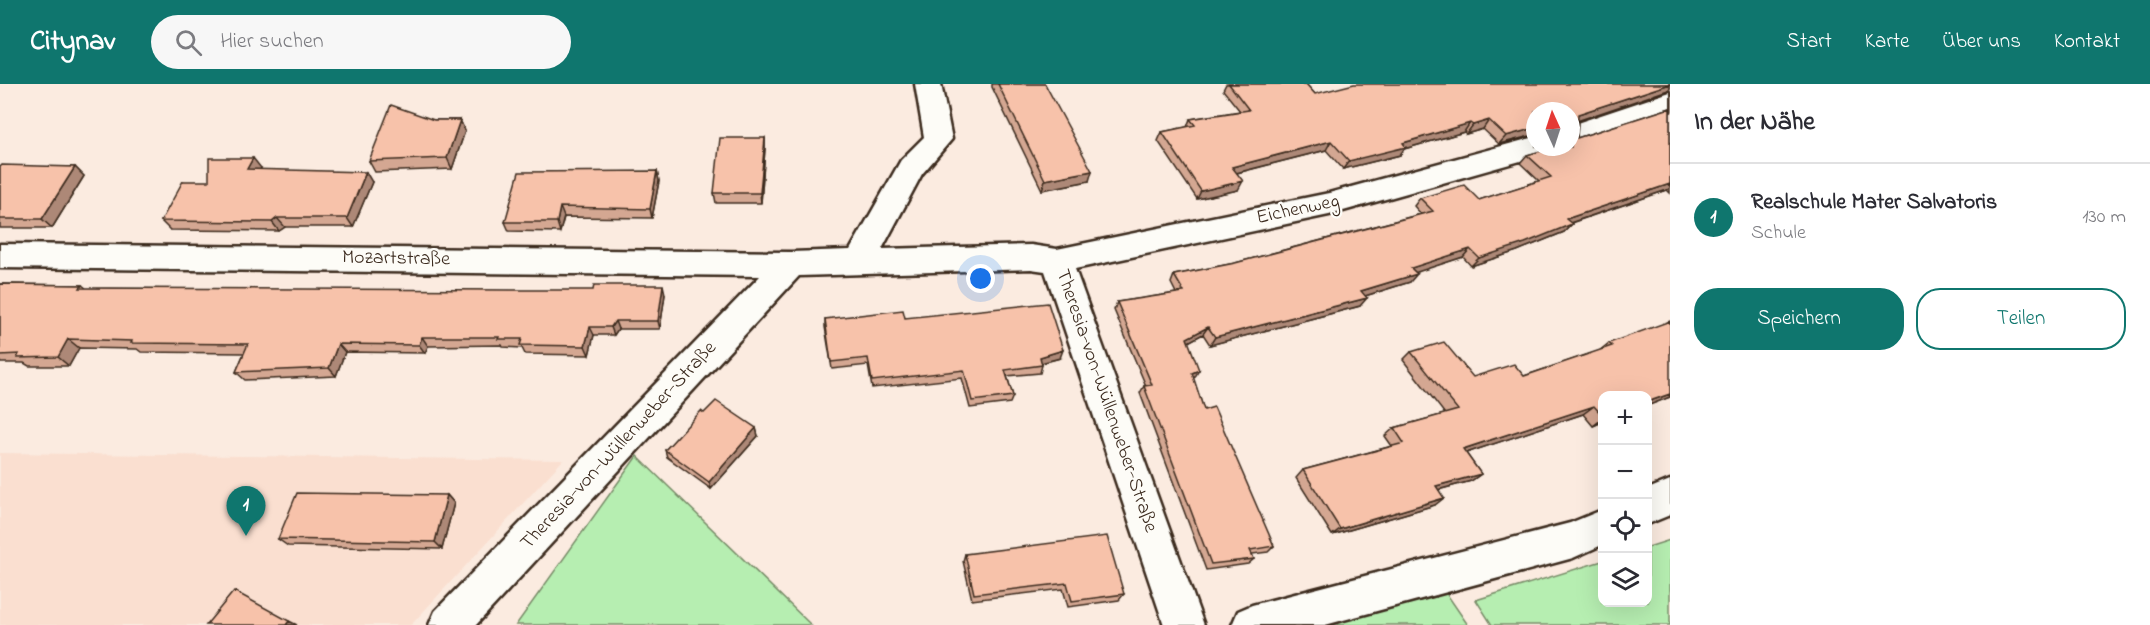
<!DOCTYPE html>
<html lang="de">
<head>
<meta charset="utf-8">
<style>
  :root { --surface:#fff; --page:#f7f7f7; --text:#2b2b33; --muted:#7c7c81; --line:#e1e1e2; --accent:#0f766e }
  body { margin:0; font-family:"Indie Flower",sans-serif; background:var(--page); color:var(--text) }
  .controls { position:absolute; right:18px; bottom:18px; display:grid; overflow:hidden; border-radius:12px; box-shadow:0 6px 24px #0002 }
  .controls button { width:54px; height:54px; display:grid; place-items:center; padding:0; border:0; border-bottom:2px solid var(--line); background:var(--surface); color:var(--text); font:30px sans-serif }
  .compass { position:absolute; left:1526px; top:18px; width:54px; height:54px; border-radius:50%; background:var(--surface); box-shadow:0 6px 24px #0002; rotate:357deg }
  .you { position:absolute; left:981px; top:195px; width:21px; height:21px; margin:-15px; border:4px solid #fff; border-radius:50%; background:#1a73e8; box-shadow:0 0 0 9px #1a73e833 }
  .badge { display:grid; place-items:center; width:39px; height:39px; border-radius:50%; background:var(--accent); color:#fff; font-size:20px; font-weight:700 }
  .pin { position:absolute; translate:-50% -50px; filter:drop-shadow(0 2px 3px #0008) }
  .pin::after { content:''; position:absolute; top:32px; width:21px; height:18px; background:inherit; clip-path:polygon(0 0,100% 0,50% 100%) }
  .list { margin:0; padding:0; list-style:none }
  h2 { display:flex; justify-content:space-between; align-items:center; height:78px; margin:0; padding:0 24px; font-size:26px }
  h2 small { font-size:20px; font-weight:400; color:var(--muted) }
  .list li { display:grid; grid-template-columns:39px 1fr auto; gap:18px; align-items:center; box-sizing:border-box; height:108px; padding:0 24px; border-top:2px solid var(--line) }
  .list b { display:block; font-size:22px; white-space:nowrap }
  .list p { margin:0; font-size:20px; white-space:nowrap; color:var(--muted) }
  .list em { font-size:20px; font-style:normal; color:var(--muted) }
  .actions { display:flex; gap:12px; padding:18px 24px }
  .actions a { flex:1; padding:14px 0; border:2px solid var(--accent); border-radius:24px; text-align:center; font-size:21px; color:var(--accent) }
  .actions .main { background:var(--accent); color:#fff }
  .icon { flex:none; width:33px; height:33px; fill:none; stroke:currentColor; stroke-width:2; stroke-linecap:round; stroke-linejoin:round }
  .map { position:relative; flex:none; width:1670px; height:541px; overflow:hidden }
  header { display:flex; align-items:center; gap:36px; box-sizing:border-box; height:84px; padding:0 30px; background:var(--accent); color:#fff }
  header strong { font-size:28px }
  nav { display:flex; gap:33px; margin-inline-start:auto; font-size:21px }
  .search { width:420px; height:54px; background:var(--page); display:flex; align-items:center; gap:15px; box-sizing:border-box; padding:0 21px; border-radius:33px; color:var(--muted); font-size:22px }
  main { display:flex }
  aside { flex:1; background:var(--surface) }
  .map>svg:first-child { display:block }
  .built { fill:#fadfd0 }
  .green { fill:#b6eeb1; stroke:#788c68; stroke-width:1.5 }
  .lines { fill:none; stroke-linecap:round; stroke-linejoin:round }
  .minor-casing { stroke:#3b2a1e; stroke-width:5 }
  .minor { fill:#fdfcf7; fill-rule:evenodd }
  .wall { fill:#d4a792; stroke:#3b2a1e; stroke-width:1.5 }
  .shaded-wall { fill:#ad8877; stroke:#3b2a1e; stroke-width:1.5 }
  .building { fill:#f7c2aa; stroke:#3b2a1e; stroke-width:1.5 }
  .labels { text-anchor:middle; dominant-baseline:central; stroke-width:4.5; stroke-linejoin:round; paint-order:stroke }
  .street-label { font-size:20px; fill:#3b2a1e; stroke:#fdfcf7 }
</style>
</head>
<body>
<header>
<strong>Citynav</strong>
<div class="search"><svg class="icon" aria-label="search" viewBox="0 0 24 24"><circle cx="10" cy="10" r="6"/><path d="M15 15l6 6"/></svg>Hier suchen</div>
<nav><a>Start</a><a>Karte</a><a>Über uns</a><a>Kontakt</a></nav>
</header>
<main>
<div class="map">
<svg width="1670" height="541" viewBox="0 0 1670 541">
  <rect width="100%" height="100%" fill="#fbebe0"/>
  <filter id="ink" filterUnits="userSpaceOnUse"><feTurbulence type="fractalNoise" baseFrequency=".0167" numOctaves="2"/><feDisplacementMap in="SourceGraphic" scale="12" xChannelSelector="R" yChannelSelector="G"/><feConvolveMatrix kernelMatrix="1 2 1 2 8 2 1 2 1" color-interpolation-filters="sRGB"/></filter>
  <g filter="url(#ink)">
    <!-- built -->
    <path class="built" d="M0 369 563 376 411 541H0Z"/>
    <!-- green -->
    <path class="green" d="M637 372 811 541H516Z
      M1670 456V541H1492L1476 516 1602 477V518H1648V463Z
      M1444 506 1468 541H1322Z"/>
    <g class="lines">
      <defs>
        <path id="minor" d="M915 0H941L952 55 922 90 882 165 1031 161 1057 165 1329 109 1535 53V63H1549L1545 70 1329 131 1075 185 1204 541H1164L1045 187 1031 185 799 192 476 541H429L435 527 760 192 0 184V160L791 168 850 166 901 76 924 53Z
          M1670 8V27L1571 61V41Z
          M1670 396V431L1648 440V405Z
          M1602 426V461L1573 474 1325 541H1232L1238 527 1252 521 1570 439Z"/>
      </defs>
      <!-- minor casing -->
      <use href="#minor" class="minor-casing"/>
      <!-- minor -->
      <use href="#minor" class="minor"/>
    </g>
    <!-- wall -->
    <path class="wall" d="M992 0H1045L1089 97 1042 106 992 3Z
      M1226 0H1306L1315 10 1670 0V4L1668 6 1578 36 1577 54 1670 24V109L1667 106 1571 139 1572 140 1564 148 1517 167 1471 182 1463 173 1415 188 1410 198 1365 212 1360 222 1210 261 1203 250 1188 258 1195 293 1193 294 1204 326 1274 462 1268 468 1252 470 1254 475 1248 480 1206 486 1140 309 1144 302H1146L1114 226 1117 218 1176 209 1171 199 1174 191 1235 179 1421 130 1414 122 1420 114 1479 116 1539 97 1520 79 1527 71 1550 65 1551 63H1571L1535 27V51L1499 60 1483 45 1466 50 1464 48 1404 65 1400 71 1343 85 1326 66 1237 89 1238 106 1197 115 1158 57 1162 48 1187 43 1190 35 1240 27 1223 6Z
      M434 36H460L465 47 452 85 375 88 369 77Z
      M765 54V64L761 119H716L714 109Z
      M0 83H75L84 92 52 144H0Z
      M261 84 260 86 372 98 353 143H285L279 147 170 146 161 137 209 97Z
      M657 87 659 97 652 134 564 133 560 148 509 147 505 138Z
      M0 200 82 201 86 204 665 210 660 245H618L614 251H594L589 271 525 270 522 264 503 263 502 261 428 262 425 269 345 268 336 292 245 296 236 288 244 269 141 268 137 265 79 264 69 282H29L24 279H0Z
      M905 234 1060 274 1042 279V281L1040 289 1007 292 1013 312 1010 319 970 324 962 294 872 304 868 281 832 285 825 243V235Z
      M1609 259 1670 313 1647 322V312H1602V338L1593 342 1583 330 1466 369 1481 390 1471 397 1438 406 1435 421 1332 451 1296 394 1303 386 1392 362 1385 352 1394 344 1445 330 1403 276 1411 268 1473 293 1524 292 1599 267Z
      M704 329 756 344 758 352 711 405 667 373 665 366Z
      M447 411 454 419 442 465 288 462 278 455Z
      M965 470 1124 510 1119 516 1068 523 1063 505 972 516 963 477Z"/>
    <!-- shaded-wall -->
    <path class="shaded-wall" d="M1670 0V4L1668 6 1571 39 1578 30Z
      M460 36 465 47 452 85 447 74Z
      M1489 36 1483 45 1466 50 1473 41Z
      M1470 39 1464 48 1404 65 1400 71 1343 85 1349 77 1403 59Z
      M1535 44 1534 51 1499 60 1506 52Z
      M765 54V64L761 119 760 109Z
      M1331 57 1326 66 1228 91 1232 83Z
      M253 74 261 84 255 95 247 85Z
      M75 83 84 92 52 144 42 135Z
      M657 87 659 97 652 134 650 125Z
      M1092 87 1089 97 1042 106 1045 96Z
      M366 88 372 98 353 143 347 134Z
      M1243 97 1238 106 1197 115 1201 107Z
      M1670 100V104L1667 106 1558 143 1566 135Z
      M560 123 564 133 560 148 557 138Z
      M277 134 285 143 279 147 272 138Z
      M1572 140 1564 148 1517 167 1471 182 1479 174Z
      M1470 165 1463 173 1405 192 1411 184Z
      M1417 190 1410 198 1355 215 1361 207Z
      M663 201 665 210 660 245 658 237Z
      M1367 214 1360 222 1210 261 1215 253Z
      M615 237 618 245 614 251 611 243Z
      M590 243 594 251 589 271 585 262Z
      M1208 243 1203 250 1183 261 1187 254Z
      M422 253 428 262 425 269 419 261Z
      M68 255 79 264 69 282 58 273Z
      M338 260 345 268 336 292 329 284Z
      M1063 266 1060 274 1037 280 1040 273Z
      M1199 286 1195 293 1187 296 1192 289Z
      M1670 310V313L1647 322V318Z
      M1594 322 1583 330 1454 373 1463 365Z
      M1602 335V338L1593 342Z
      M756 344 758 352 711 405 709 398Z
      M1481 390 1471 397 1426 409 1436 402Z
      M447 411 454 419 442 465 435 458Z
      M1444 414 1435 421 1332 451 1340 445Z
      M289 537 297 541H286Z"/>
    <!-- building -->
    <path class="building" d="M998 0H1045L1092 87 1045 96Z
      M1229 0H1306L1315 10 1354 0H1670L1578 30 1577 54 1670 24V100L1566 135 1572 140 1525 159 1479 174 1470 165 1411 184 1417 190 1361 207 1367 214 1215 253 1208 243 1187 254 1199 286 1192 289 1204 326 1214 323 1274 462 1250 466 1254 475 1211 480 1144 302 1152 301 1117 218 1184 208 1174 191 1235 179 1433 127 1420 114 1464 101 1479 116 1551 93 1527 71 1554 63H1571V27H1535V44L1506 52 1489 36 1473 41 1470 39 1403 59 1406 63 1349 77 1331 57 1232 83 1243 97 1201 107 1162 48 1195 41 1190 35 1249 26Z
      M391 21 434 36H460L447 74 369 77Z
      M720 54H765L760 109H714Z
      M209 74H253L247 85 366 88 347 134H277L272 138 161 137 183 97H209Z
      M2 81 75 83 42 135H0V83Z
      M657 87 650 125 560 123 557 138H505L519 88Z
      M0 200 82 201 80 204 511 206H593L594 201H663L658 237H615L611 243H590L585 262 520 261 522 255H498L499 253H422L419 261 338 260 329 284 236 288 248 260 131 259 132 257 68 255 58 273 17 274 19 270 0 271Z
      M1048 219 1063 266 1040 273 1042 281 1005 286 1013 312 972 317 964 286 872 297 868 274 831 278 825 235 903 226 905 234Z
      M1670 237V310L1647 318V312H1602V331L1594 322 1463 365 1481 390 1436 402 1444 414 1340 445 1303 386 1404 359 1394 344 1458 326 1411 268 1444 258 1473 293 1514 280 1524 292 1612 262 1609 259Z
      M716 317 756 344 709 398 665 366 701 327 704 329Z
      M297 409 447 411 435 458 278 455Z
      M1107 452 1124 510 1072 517 1067 499 974 510 965 470Z
      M234 507 289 537 286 541H206Z"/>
  </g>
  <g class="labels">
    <!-- street labels -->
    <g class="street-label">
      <text transform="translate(1298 126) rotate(-12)">Eichenweg</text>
      <text transform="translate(396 175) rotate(1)">Mozartstraße</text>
      <text transform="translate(1106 317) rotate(71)">Theresia-von-Wüllenweber-Straße</text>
      <text transform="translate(619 362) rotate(-47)">Theresia-von-Wüllenweber-Straße</text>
    </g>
  </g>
</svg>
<div class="controls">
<button>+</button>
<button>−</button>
<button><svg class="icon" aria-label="locate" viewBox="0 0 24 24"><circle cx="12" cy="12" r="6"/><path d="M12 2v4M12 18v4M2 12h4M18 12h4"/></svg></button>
<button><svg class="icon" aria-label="layers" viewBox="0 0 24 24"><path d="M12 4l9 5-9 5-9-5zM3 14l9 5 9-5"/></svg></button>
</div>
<svg class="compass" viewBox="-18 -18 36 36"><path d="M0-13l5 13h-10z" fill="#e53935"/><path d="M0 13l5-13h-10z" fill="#7c7c81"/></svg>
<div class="you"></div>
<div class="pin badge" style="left:246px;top:452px">1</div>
</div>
<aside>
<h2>In der Nähe<small></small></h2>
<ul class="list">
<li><span class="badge">1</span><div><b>Realschule Mater Salvatoris</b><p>Schule</p></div><em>130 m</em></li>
</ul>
<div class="actions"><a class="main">Speichern</a><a>Teilen</a></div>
</aside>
</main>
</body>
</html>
